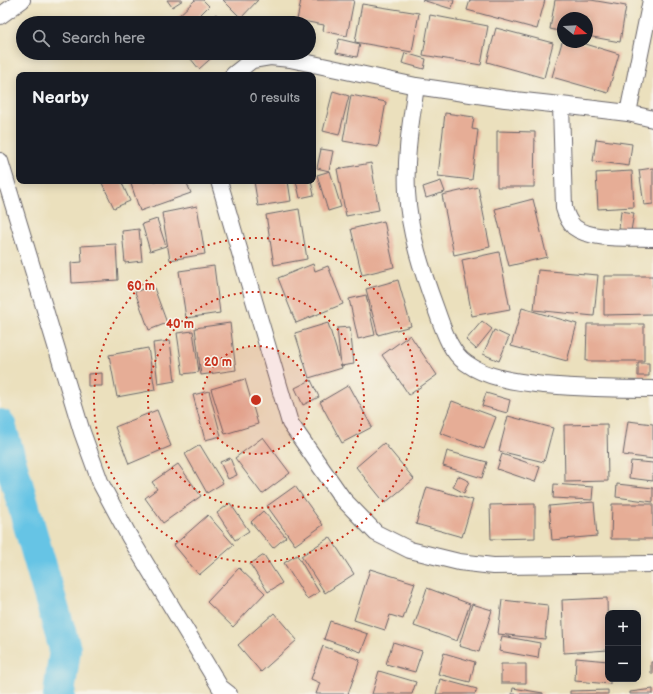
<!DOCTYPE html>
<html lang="en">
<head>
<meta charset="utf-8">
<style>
  :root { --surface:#171b24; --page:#242831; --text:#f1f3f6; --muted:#9ea1a6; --line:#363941 }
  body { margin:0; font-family:"Balsamiq Sans",sans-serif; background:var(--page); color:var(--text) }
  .controls { position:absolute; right:12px; bottom:12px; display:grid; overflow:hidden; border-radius:8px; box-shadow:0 2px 10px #0003 }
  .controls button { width:36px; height:36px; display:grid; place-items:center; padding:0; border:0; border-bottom:1px solid var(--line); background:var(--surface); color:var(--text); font:20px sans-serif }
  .compass { position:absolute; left:557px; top:12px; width:36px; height:36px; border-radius:50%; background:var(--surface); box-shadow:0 2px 10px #0003; rotate:108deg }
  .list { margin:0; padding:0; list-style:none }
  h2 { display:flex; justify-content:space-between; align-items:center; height:52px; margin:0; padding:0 16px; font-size:17px }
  h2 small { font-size:13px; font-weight:400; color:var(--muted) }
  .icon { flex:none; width:22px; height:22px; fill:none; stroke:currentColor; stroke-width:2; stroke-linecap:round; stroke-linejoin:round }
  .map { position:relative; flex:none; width:653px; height:694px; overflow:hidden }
  .search { position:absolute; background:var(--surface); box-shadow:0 2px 10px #0003; left:16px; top:16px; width:300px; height:44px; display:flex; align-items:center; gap:10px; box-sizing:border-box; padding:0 14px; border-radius:22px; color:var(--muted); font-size:15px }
  .panel { position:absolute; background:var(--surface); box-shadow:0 2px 10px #0003; left:16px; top:72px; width:300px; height:112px; border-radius:8px }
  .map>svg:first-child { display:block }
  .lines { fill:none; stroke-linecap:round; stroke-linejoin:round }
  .river { stroke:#66c4e5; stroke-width:32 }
  .building { fill:#e6ad96 }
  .street-casing { stroke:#686468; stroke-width:18 }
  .street { stroke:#fff; stroke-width:16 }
  .ring { fill:none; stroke:#c8321e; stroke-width:2; stroke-dasharray:2 4 }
  .centre { fill:#c8321e; stroke:#f7f3e8; stroke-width:2 }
  .ring-label { font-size:12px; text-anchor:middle; font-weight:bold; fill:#c8321e; stroke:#f7f3e8; stroke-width:3; stroke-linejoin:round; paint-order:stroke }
</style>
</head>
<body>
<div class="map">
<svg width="653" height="694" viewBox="0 0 653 694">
  <rect width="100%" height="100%" fill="#f7f3e8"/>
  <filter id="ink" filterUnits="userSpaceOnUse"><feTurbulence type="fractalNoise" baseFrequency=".025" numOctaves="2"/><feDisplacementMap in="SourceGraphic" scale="8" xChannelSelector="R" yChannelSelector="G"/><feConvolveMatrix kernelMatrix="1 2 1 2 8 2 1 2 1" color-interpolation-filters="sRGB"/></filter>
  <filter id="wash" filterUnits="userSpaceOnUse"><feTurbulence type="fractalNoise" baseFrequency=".012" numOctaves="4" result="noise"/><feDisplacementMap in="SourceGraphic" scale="16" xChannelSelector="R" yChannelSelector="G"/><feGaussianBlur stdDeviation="0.9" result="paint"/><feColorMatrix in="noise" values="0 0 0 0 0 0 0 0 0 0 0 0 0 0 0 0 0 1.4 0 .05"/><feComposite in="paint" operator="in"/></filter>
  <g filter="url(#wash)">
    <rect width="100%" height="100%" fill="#ebe0bd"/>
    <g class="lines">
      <!-- river -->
      <path class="river" d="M0 425 65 649 59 694"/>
    </g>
    <g id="blocks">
      <!-- building -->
      <path class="building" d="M167 0H183L172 7Z
        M195 0H203L209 6 192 23H171Z
        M223 0H258L241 18Z
        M301 0H354L347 36 323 31 324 25 297 20Z
        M422 0H454L452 9Z
        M470 0H545L537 29 467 10Z
        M555 0H591L626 6 620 42 587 36V18H563V32L550 29Z
        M362 4 419 13 412 52 355 42Z
        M216 14 223 23H206Z
        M430 15 488 26 481 65 423 55Z
        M496 28 553 43 544 78 487 62Z
        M339 39 360 44 357 57 336 53Z
        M562 42H579L619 54 608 93 552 77Z
        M186 53H217L199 69Z
        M405 53 426 59 424 69 402 63Z
        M333 91 349 96 339 135 323 131Z
        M351 95 386 102 378 147 343 141Z
        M445 113 474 117 472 129 478 130 472 180 438 176Z
        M497 131 535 132 534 187H497Z
        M596 139 632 144 629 166 593 161Z
        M321 149 333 151 329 171 317 168Z
        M371 163 379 210 346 216 337 169Z
        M653 168V204L644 205 639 170Z
        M330 171 341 207 328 211 317 175Z
        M632 171 634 207 598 209 596 173Z
        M101 181H121L130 201 114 208Z
        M130 181H186L191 193 140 211Z
        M254 181H288L291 201 258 206Z
        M296 181H311L314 195 300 198Z
        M441 181 445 192 426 198 423 187Z
        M478 187 490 247 454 255 442 195Z
        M533 199 547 257 509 266 495 209Z
        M197 206 205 254 170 260 162 213Z
        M299 209 307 259 274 265 266 215Z
        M621 211 634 213 631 231 619 229Z
        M157 219 166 246 150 251 142 224Z
        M384 221 394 267 362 275 351 229Z
        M139 229 142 261 125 263 122 231Z
        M116 244 118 280 72 283 71 263 82 262 81 246Z
        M499 252 510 309 472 316 462 260Z
        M313 264 315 271 328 266 343 304 296 323 278 278Z
        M214 266 220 313 186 318 179 271Z
        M538 270 598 275 594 316 534 310Z
        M604 276H653V314L604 315Z
        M398 280 411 326 378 335 366 289Z
        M153 285 167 323 149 330 135 292Z
        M366 295 375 335 358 339 349 299Z
        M522 308 577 324 567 361 511 346Z
        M482 321 492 329 476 349 466 340Z
        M230 323 236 370 201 375 195 328Z
        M328 323 342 368 309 378 295 333Z
        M587 324H644V361H586Z
        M350 327 354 364 341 366 337 328Z
        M494 330 509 337 499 361 483 354Z
        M193 331 199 372 183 374 177 333Z
        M410 335 437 375 409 395 382 355Z
        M170 341 175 381 158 384 153 343Z
        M148 348 155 390 117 397 109 355Z
        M638 363H649V376H638Z
        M102 373V386H88V374Z
        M245 379 258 424 225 434 211 389Z
        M311 380 319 397 303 405 295 388Z
        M349 385 372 427 342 443 320 402Z
        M209 391 221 436 205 440 193 395Z
        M486 393 510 400 507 413 482 406Z
        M452 401 496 417 484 449 440 433Z
        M157 410 171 446 129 464 115 427Z
        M508 416 553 428 544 462 499 451Z
        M628 421 653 424V459L623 455Z
        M607 424 608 481 565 482 564 425Z
        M263 437 290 473 262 494 235 458Z
        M384 443 414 479 385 503 356 467Z
        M200 445 223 483 207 493 185 454Z
        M447 451 487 462 482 478 443 466Z
        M502 454 540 467 535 482 497 469Z
        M230 458 237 475 228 479 220 462Z
        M631 461 653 463V481L629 478Z
        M178 464 201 496 163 523 145 498 157 489 152 482Z
        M458 476 469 481 464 493 453 487Z
        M554 484 593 487 592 500 553 498Z
        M617 484 653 488V502L616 497Z
        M295 486 323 525 295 545 267 506Z
        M427 487 473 500 462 537 416 524Z
        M594 502 597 536 552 540 549 506Z
        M230 503 249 531 235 540 217 513Z
        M535 504V538L491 539 490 505Z
        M612 504H653V539H611Z
        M263 511 286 537 273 548 251 522Z
        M208 515 234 545 199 575 174 545Z
        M330 537 354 574 325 593 301 556Z
        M264 555 282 583 268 592 250 564Z
        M297 555 319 592 307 599 284 563Z
        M239 568 265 593 233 627 207 602Z
        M370 569 415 583 403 619 390 615 385 630 354 620Z
        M427 588 470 604 457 641 414 626Z
        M607 598 608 650 564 653 562 600Z
        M502 600 548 605 545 639 498 634Z
        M472 604 492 610 479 652 459 646Z
        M274 613 297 640 261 672 238 645Z
        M330 621 368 634 361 652 324 639Z
        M502 636 540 643 538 658 499 651Z
        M393 642 422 651 415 672 386 664Z
        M323 646 360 660 348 694H316L320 683 311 679Z
        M444 653 475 662 470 682 438 674Z
        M576 658 608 661V679H610V684L575 681Z
        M651 662H653V674H651Z
        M501 664H526V683H501Z
        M379 671 416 682 412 694H372Z
        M440 679 477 689 475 694H436Z
        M513 688 543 693V694H512Z
        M653 689V694H630V692Z
        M608 690V694H570V691Z"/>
    </g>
  </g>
  <g filter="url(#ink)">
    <use href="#blocks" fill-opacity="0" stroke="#686468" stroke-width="1"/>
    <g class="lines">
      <defs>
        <path id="street" d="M0 16 22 0
          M233 75 252 60 270 57 290 59 416 86 505 99 561 105 628 113 653 119
          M416 86C411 121 405 156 407 192 409 232 422 271 436 309 443 328 449 351 466 363 488 379 518 382 544 385 580 388 617 389 653 389
          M561 105 564 208C566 215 569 222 574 227 592 241 631 237 653 238
          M628 113 651 0
          M0 161 82 432 101 484 129 536 220 687 229 694
          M219 181 290 423 343 499 376 533 410 550 459 562 493 566 653 564"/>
      </defs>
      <!-- street casing -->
      <use href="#street" class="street-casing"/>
      <!-- street -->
      <use href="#street" class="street"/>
    </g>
  </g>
  <!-- distance rings -->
  <circle cx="256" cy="400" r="54" fill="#c8321e" fill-opacity=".12"/>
  <g class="ring">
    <circle cx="256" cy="400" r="54"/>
    <circle cx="256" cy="400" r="108"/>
    <circle cx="256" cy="400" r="162"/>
  </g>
  <circle cx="256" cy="400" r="6" class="centre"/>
  <g class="ring-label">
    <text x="141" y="290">60 m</text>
    <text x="180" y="328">40 m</text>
    <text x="218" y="366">20 m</text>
  </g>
</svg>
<div class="controls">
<button>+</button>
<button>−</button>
</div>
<svg class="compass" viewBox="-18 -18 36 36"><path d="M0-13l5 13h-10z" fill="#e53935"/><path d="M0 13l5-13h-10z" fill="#9ea1a6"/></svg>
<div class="search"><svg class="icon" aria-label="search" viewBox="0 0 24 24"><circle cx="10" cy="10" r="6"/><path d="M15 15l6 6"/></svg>Search here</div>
<section class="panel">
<h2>Nearby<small>0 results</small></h2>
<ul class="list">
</ul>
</section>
</div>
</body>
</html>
